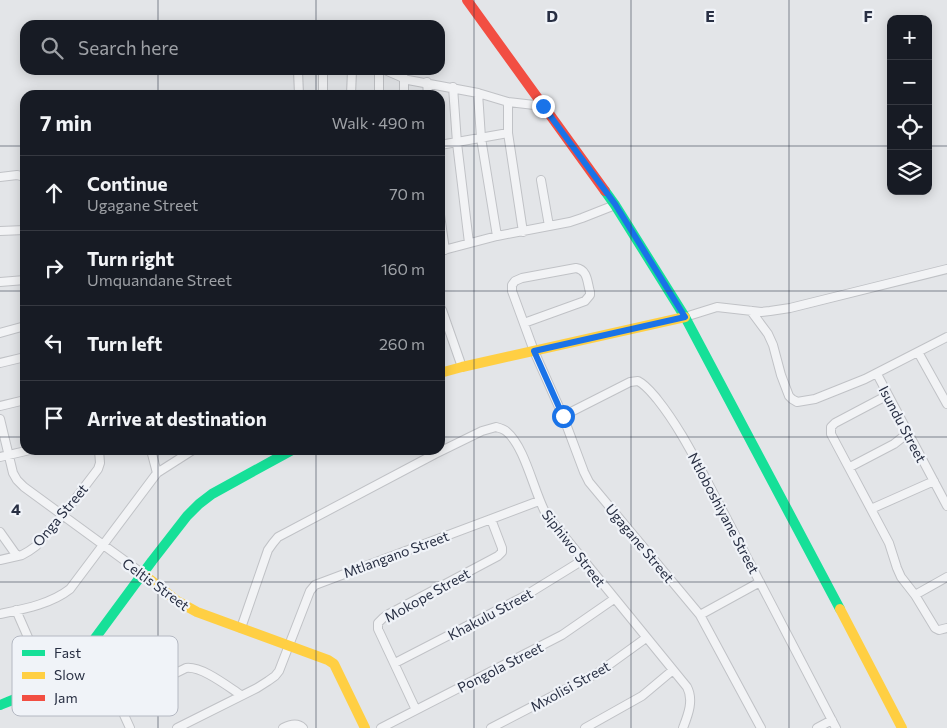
<!DOCTYPE html>
<html lang="en">
<head>
<meta charset="utf-8">
<style>
  :root { --surface:#171b24; --page:#242831; --text:#f1f3f6; --muted:#9ea1a6; --line:#363941 }
  body { margin:0; font-family:Commissioner,sans-serif; background:var(--page); color:var(--text) }
  .controls { position:absolute; right:15px; top:15px; display:grid; overflow:hidden; border-radius:10px; box-shadow:0 2px 12px #0003 }
  .controls button { width:45px; height:45px; display:grid; place-items:center; padding:0; border:0; border-bottom:1px solid var(--line); background:var(--surface); color:var(--text); font:25px sans-serif }
  .stop { position:absolute; width:15px; height:15px; margin:-11px; border:4px solid #1a73e8; border-radius:50%; background:#fff }
  .stop.end { background:#1a73e8; border-color:#fff; box-shadow:0 1px 5px #0008 }
  .list { margin:0; padding:0; list-style:none }
  h2 { display:flex; justify-content:space-between; align-items:center; height:65px; margin:0; padding:0 20px; font-size:21px }
  h2 small { font-size:16px; font-weight:400; color:var(--muted) }
  .list li { display:grid; grid-template-columns:32px 1fr auto; gap:15px; align-items:center; box-sizing:border-box; height:75px; padding:0 20px; border-top:1px solid var(--line) }
  .list b { display:block; font-size:19px; white-space:nowrap }
  .list p { margin:0; font-size:16px; white-space:nowrap; color:var(--muted) }
  .list em { font-size:16px; font-style:normal; color:var(--muted) }
  .icon { flex:none; width:28px; height:28px; fill:none; stroke:currentColor; stroke-width:2; stroke-linecap:round; stroke-linejoin:round }
  .map { position:relative; flex:none; width:947px; height:728px; overflow:hidden }
  .search { position:absolute; background:var(--surface); box-shadow:0 2px 12px #0003; left:20px; top:20px; width:425px; height:55px; display:flex; align-items:center; gap:12px; box-sizing:border-box; padding:0 18px; border-radius:15px; color:var(--muted); font-size:19px }
  .panel { position:absolute; background:var(--surface); box-shadow:0 2px 12px #0003; left:20px; top:90px; width:425px; height:365px; border-radius:15px }
  .map>svg:first-child { display:block }
  .lines { fill:none; stroke-linecap:round; stroke-linejoin:round }
  .street-casing { stroke:#c0c2c6; stroke-width:10 }
  .street { stroke:#f2f3f5; stroke-width:8 }
  .fast { stroke:#16e098; stroke-width:10 }
  .slow { stroke:#ffcf43; stroke-width:10 }
  .jam { stroke:#f24e42; stroke-width:10 }
  .route { stroke:#1a73e8; stroke-width:6 }
  .grid { fill:none; stroke:#282f43; stroke-width:1; stroke-opacity:0.55 }
  .labels { text-anchor:middle; dominant-baseline:central; stroke-width:4.5; stroke-linejoin:round; paint-order:stroke }
  .street-label { font-size:14px; fill:#282f43; stroke:#f0f3f8 }
  .key { fill:#f0f3f8; stroke:#b4b8c2; stroke-width:1 }
  .key-label { font-size:14px; fill:#282f43 }
  .grid-label { font-size:16px; text-anchor:middle; font-weight:bold; fill:#282f43; stroke:#f0f3f8; stroke-width:4.5; stroke-linejoin:round; paint-order:stroke }
</style>
</head>
<body>
<div class="map">
<svg width="947" height="728" viewBox="0 0 947 728">
  <rect width="100%" height="100%" fill="#e3e5e8"/>
  <g class="lines">
    <defs>
      <path id="street" d="M298 70 299 95
        M323 70V95
        M379 70V95
        M385 70 408 80 478 93 508 102 543 106
        M404 78V95
        M427 82 428 95
        M453 87 457 143 469 243
        M478 93 481 138 497 236
        M351 95 352 70
        M508 102V133L523 232
        M440 145 508 133
        M0 177 17 175 25 177
        M541 180 549 226
        M440 215 445 250
        M0 231 25 230
        M440 251 497 236 570 222 582 218 615 205
        M0 282 25 280
        M440 308 442 310 462 367
        M751 311 768 334 773 345 781 375 789 396 792 399 797 402 815 399 865 379 947 337
        M685 317 717 307 761 312 770 311 790 308 947 269
        M524 323 585 301 590 295V292C587 282 588 270 576 268L522 278 515 281 512 285V291L534 351 563 416 584 472 589 482 599 494 700 615 761 728
        M0 333 25 326
        M918 352 947 404
        M0 363 25 357
        M877 374 947 506
        M888 395 835 423 831 427V434L889 543 897 568 901 577 915 595 947 577
        M0 406 25 400
        M563 416 630 382 638 381C646 385 651 392 657 399 677 424 691 451 706 479L836 728
        M0 419 13 473 17 480 24 487 143 574
        M0 457 30 450
        M850 467 894 444 908 433
        M157 473 193 450
        M871 509 934 481
        M0 532 17 556
        M0 560 22 555 29 551 36 546 63 515 98 469 100 463 99 450
        M915 595 935 628 939 630 947 628
        M16 610 34 651 53 683
        M0 614C24 609 51 604 70 589L157 473 151 450
        M700 615 760 582
        M241 628 268 550 273 543 278 537 435 454 482 431 496 427C500 428 504 429 507 432 525 447 534 492 546 514L687 687C694 700 688 715 683 728
        M395 663 523 597 583 560
        M416 710 378 629V623L383 618 387 615 498 556 502 552V548L491 519
        M130 728 120 706V702L123 699 186 668C202 666 227 686 241 695
        M177 728 257 688 268 681 275 676 279 671 310 591 315 585 539 501
        M283 728C289 725 297 722 303 728
        M381 728 562 635 614 599
        M491 728 599 672 646 638
        M585 728 642 696 673 670
        M817 728 832 720"/>
    </defs>
    <!-- street casing -->
    <use href="#street" class="street-casing"/>
    <!-- street -->
    <use href="#street" class="street"/>
    <!-- fast -->
    <path class="fast" d="M605 191 615 205 685 317 840 609
      M0 705C28 694 54 684 76 664L152 561 187 516 199 504 212 494 292 450"/>
    <!-- slow -->
    <path class="slow" d="M440 373 462 367 685 317
      M143 574 177 601 197 612 328 660 334 664 365 728
      M840 609 902 728"/>
    <!-- jam -->
    <path class="jam" d="M467 0 605 191"/>
  </g>
  <g class="lines">
    <!-- route -->
    <path class="route" d="M543 106 615 204 685 317 534 351 563 416"/>
  </g>
  <!-- grid -->
  <path class="grid" d="M158 0V25M316 0V25M474 0V728M631 0V728M789 0V728M158 70V95M316 70V95M0 146H25M440 146H891M928 146H947M0 291H25M440 291H947M0 437H25M440 437H947M158 450V728M316 450V728M0 582H947"/>
  <g class="labels">
    <!-- street labels -->
    <g class="street-label">
      <text transform="translate(903 424) rotate(62)">Isundu Street</text>
      <text transform="translate(724 513) rotate(62)">Ntloboshiyane Street</text>
      <text transform="translate(60 515) rotate(-50)">Onga Street</text>
      <text transform="translate(640 543) rotate(50)">Ugagane Street</text>
      <text transform="translate(574 548) rotate(52)">Siphiwo Street</text>
      <text transform="translate(396 554) rotate(-20)">Mtlangano Street</text>
      <text transform="translate(156 584) rotate(36)">Celtis Street</text>
      <text transform="translate(427 595) rotate(-29)">Mokope Street</text>
      <text transform="translate(490 614) rotate(-28)">Khakulu Street</text>
      <text transform="translate(500 667) rotate(-27)">Pongola Street</text>
      <text transform="translate(570 686) rotate(-29)">Mxolisi Street</text>
    </g>
  </g>
  <!-- legend -->
  <rect x="12" y="636" width="166" height="80" rx="8" class="key"/>
  <rect x="22" y="650" width="23" height="6" fill="#16e098"/>
  <rect x="22" y="672" width="23" height="7" fill="#ffcf43"/>
  <rect x="22" y="695" width="23" height="6" fill="#f24e42"/>
  <g class="key-label">
    <text x="54" y="658">Fast</text>
    <text x="54" y="680">Slow</text>
    <text x="54" y="703">Jam</text>
  </g>
  <g class="grid-label">
    <text x="552" y="22">D</text>
    <text x="710" y="22">E</text>
    <text x="868" y="22">F</text>
    <text x="16" y="515">4</text>
  </g>
</svg>
<div class="controls">
<button>+</button>
<button>−</button>
<button><svg class="icon" aria-label="locate" viewBox="0 0 24 24"><circle cx="12" cy="12" r="6"/><path d="M12 2v4M12 18v4M2 12h4M18 12h4"/></svg></button>
<button><svg class="icon" aria-label="layers" viewBox="0 0 24 24"><path d="M12 4l9 5-9 5-9-5zM3 14l9 5 9-5"/></svg></button>
</div>
<div class="stop" style="left:563px;top:416px"></div>
<div class="stop end" style="left:543px;top:106px"></div>
<div class="search"><svg class="icon" aria-label="search" viewBox="0 0 24 24"><circle cx="10" cy="10" r="6"/><path d="M15 15l6 6"/></svg>Search here</div>
<section class="panel">
<h2>7 min<small>Walk · 490 m</small></h2>
<ul class="list">
<li><svg class="icon" aria-label="ahead" viewBox="0 0 24 24"><path d="M12 20V5M6 11l6-6 6 6"/></svg><div><b>Continue</b><p>Ugagane Street</p></div><em>70 m</em></li>
<li><svg class="icon" aria-label="right" viewBox="0 0 24 24"><path d="M7 20v-9h11M14 6l5 5-5 5"/></svg><div><b>Turn right</b><p>Umquandane Street</p></div><em>160 m</em></li>
<li><svg class="icon" aria-label="left" viewBox="0 0 24 24"><path d="M17 20v-9H6M10 6l-5 5 5 5"/></svg><div><b>Turn left</b></div><em>260 m</em></li>
<li><svg class="icon" aria-label="arrive" viewBox="0 0 24 24"><path d="M6 21V4h12l-3 4 3 4H6"/></svg><div><b>Arrive at destination</b></div></li>
</ul>
</section>
</div>
</body>
</html>
